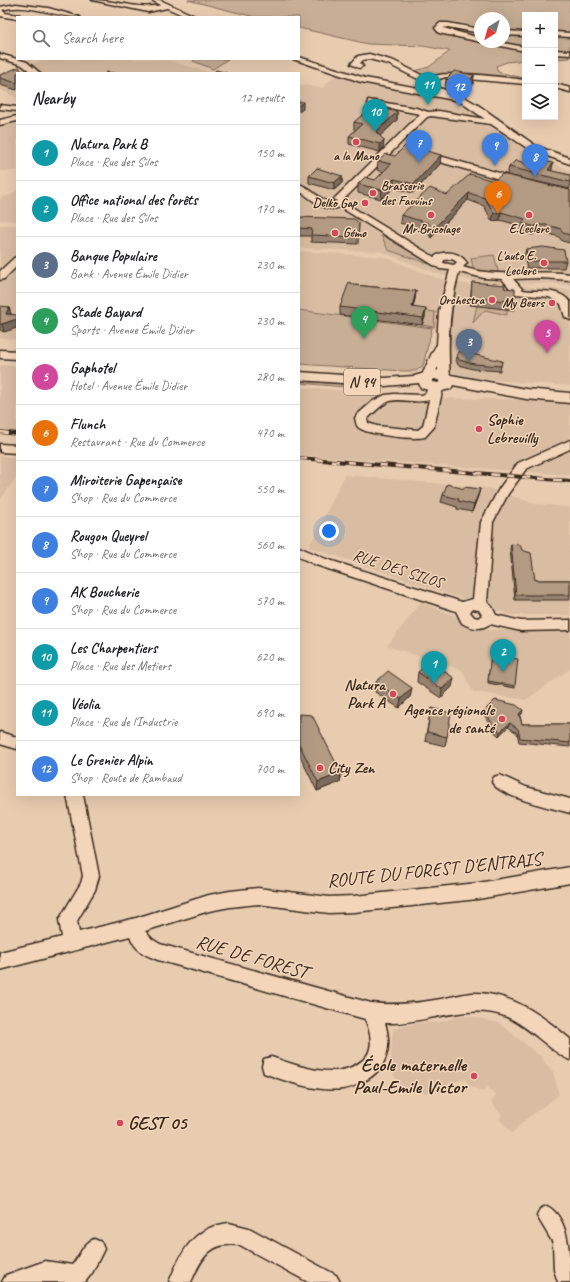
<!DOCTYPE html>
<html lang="en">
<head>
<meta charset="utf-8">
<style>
  :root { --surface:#fff; --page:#f2f2f2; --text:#202124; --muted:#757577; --line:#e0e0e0; --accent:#d1495b }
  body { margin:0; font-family:Caveat,sans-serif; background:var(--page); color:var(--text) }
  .controls { position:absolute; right:12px; top:12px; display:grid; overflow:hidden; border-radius:0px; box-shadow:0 4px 16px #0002 }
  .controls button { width:36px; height:36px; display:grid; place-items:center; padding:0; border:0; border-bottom:1px solid var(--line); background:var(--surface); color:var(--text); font:20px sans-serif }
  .compass { position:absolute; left:474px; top:12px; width:36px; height:36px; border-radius:50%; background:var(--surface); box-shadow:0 4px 16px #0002; rotate:217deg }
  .you { position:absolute; left:329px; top:531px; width:14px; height:14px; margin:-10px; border:3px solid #fff; border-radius:50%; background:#1a73e8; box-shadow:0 0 0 6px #1a73e833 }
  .badge { display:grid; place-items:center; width:26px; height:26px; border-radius:50%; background:var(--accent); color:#fff; font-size:13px; font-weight:700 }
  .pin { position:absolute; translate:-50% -33px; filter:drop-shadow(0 1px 2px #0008) }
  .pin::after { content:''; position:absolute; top:21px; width:14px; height:12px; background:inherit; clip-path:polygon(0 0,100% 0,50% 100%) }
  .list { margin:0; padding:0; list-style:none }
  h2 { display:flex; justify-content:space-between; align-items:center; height:52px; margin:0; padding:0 16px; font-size:17px }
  h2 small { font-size:13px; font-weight:400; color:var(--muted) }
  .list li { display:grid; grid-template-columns:26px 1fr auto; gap:12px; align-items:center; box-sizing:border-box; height:56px; padding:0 16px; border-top:1px solid var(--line) }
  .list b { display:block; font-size:15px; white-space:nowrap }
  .list p { margin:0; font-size:13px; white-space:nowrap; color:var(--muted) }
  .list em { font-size:13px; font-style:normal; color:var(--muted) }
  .icon { flex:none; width:22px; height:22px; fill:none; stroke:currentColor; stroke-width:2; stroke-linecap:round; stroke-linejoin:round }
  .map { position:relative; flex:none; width:570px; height:1282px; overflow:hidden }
  .search { position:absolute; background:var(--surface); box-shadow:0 4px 16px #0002; left:16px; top:16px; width:284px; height:44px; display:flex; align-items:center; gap:10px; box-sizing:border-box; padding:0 14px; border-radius:0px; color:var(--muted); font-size:15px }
  .panel { position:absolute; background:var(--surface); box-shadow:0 4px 16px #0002; left:16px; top:72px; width:284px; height:724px; border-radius:0px }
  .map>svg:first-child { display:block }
  .built { fill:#d8bda2 }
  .green { fill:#c8ae95; stroke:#826c5a; fill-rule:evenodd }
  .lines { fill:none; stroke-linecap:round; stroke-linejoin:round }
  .minor-casing { stroke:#3b2a1e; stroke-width:3 }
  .major-casing { stroke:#3b2a1e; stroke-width:3 }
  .minor { fill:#f3d6b9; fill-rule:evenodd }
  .major { fill:#f3d6b9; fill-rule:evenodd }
  .rail-casing { stroke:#3b2a1e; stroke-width:4 }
  .rail { stroke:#f3d6b9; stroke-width:2.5; stroke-dasharray:8; stroke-linecap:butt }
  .wall { fill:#998471; stroke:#3b2a1e }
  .shaded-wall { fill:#7d6c5c; stroke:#3b2a1e }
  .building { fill:#b29a83; stroke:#3b2a1e }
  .poi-dot { fill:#d1495b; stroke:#f3d6b9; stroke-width:1.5 }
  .labels { text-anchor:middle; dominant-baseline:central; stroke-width:3; stroke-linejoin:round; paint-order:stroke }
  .far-poi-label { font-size:13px; font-weight:bold; fill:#3b2a1e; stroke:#f3d6b9; text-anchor:end }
  .shield { fill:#f3d6b9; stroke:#725e4c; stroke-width:1 }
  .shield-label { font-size:15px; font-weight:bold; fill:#3b2a1e }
  .poi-label { font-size:16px; font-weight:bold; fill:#3b2a1e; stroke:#f3d6b9; text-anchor:start }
  .street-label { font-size:16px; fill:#3b2a1e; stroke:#f3d6b9 }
  .near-street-label { font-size:19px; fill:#3b2a1e; stroke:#f3d6b9 }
  .near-poi-label { font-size:19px; font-weight:bold; fill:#3b2a1e; stroke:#f3d6b9; text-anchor:end }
</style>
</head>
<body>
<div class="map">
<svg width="570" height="1282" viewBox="0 0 570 1282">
  <rect width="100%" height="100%" fill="#e8ccb0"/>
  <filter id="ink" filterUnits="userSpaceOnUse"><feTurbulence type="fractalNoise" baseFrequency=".025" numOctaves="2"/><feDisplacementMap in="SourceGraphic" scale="8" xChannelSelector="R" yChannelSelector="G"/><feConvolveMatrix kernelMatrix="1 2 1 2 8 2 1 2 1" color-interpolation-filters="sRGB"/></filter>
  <g filter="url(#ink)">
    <!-- built -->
    <path class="built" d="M44 59H145L170 61 212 73H17V98L0 89V79Z
      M336 75 368 84 459 100 472 108 493 126 538 156 570 171V286L550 283 491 284 438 274 382 252 299 248V84L322 88Z
      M17 123V171H0V128Z
      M17 190V221L0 220V198L11 195Z
      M0 225H17V340L0 338Z
      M299 251 384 257 437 278 458 283 492 288 520 286 570 290V386L456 377 434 329 299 309Z
      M0 365 17 366V432L0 430Z
      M299 387 431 398 537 400 570 403V475L299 455Z
      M0 456 17 458V476L0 500Z
      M345 475 488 488 536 504 570 507V615H511L309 547Z
      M421 602 489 630 570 629V669L526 700 473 692 462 670 387 646Z
      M470 1016 499 1023 540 1056 553 1072 559 1095 526 1119 512 1133 499 1119 502 1115 491 1102 496 1096 487 1086 483 1092 468 1085 466 1079 448 1083 451 1090 425 1093 402 1087 396 1080 390 1067 393 1029 417 1023 440 1022 457 1017Z"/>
    <!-- green -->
    <path class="green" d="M188 0H570V58L555 59V15H525V60L507 62 496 66 498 72 523 78 521 80 442 73 424 77 415 71 429 67 450 51 423 46 368 44 299 28V17H255ZM480 18H504V42H480Z
      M194 59H228L213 69 193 61Z
      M381 235 384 236 432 265 388 250Z
      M494 255 499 275 479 272 473 267 471 258Z
      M477 305 507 309V315L485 310 473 323Z
      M299 310 432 328 423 366 416 371H404L299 364Z
      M426 311 435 312 434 327 422 325Z
      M299 381 358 385 357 388 299 383Z"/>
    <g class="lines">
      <defs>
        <path id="minor" d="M92 0C115 0 138 10 161 5L151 0H160L197 17H187L167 8 148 12Z
          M16 4 48 8 80 17C54 17 27 2 2 10L5 13 20 15 21 17H17V19L0 16V7Z
          M440 23H448L480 29V33L448 27 443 28 480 38 481 42 439 33 435 28Z
          M504 31 525 32V36L504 35Z
          M555 32 570 33V37L555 36Z
          M482 42H498L525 47V51Z
          M555 50 570 51V55L555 54Z
          M0 54 27 62 40 73H32L22 65 0 58Z
          M369 54 394 61 429 79C439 68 508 78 525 80V84L445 77 437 80 434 83 435 87 446 90V94L464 97 478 105 536 146 570 158V164L530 150 491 124 431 116 427 117 342 201 434 257C445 249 460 252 467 263L463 267C497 279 535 269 570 274V280L541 278 513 279 523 290C539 293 558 287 570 302V320L565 317 561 304 549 297 515 294 502 279 484 278 459 272C449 308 447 340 450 377L444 380 438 377V367L432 377H424L422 375C426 368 433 348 437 345L439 311 450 270 440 269 340 207C324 214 312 198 299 191V184C312 188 325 207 337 201L334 199 336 197 420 114 368 104V100L416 108 428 112 439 111 485 119 459 101 361 82 293 59H299V57L365 78 434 91 429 90 426 83 388 64 369 59 363 60 360 63 363 66 359 68 351 64 358 56ZM452 259 457 262 454 265 443 263 444 260Z
          M555 84 570 88V92L555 88Z
          M0 105 17 107V111L0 109Z
          M17 116V121L0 125V120Z
          M422 151 520 179 521 181 517 184 419 156 418 154Z
          M17 257V266L4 279 0 280V271L14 258Z
          M432 385H440L446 388 442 392 434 427 425 437C414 440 366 435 358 427 356 425 356 421 355 418L357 415 373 401 385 395 394 394 422 395 426 393 428 386ZM429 400 423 426 418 430 377 426 368 423 367 419C374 413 381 404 390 401 402 398 416 404 429 400Z
          M570 440V449L526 469 508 494 493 522 487 602 492 607 496 615 521 621 570 620V630L521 631 490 624C481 630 472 629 462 623L456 611 316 565 299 557V547L326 559 462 602 473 599 481 522 499 489 518 463ZM472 609 479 610 482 615 478 618 474 617 470 612Z
          M0 444 17 445V453L0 452Z
          M0 732 17 737V749L0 744Z
          M500 775 526 787 570 799V813C553 808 499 797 492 782L494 777Z
          M67 795H83L99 876 95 890 77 921 79 932 136 918 209 895 230 891 258 888 329 897 354 896 478 883 570 867V883L478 899 354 912 329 913 258 904 230 907 209 911 145 931 152 939 160 944 371 1003C395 1006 418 1003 441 999 451 997 462 994 472 993 509 991 543 1016 570 1039V1060C549 1051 531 1027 507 1017 468 1001 425 1025 385 1023 393 1049 386 1072 360 1083 354 1086 348 1089 342 1089 317 1092 288 1082 264 1073L262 1066 264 1059 271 1057C299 1066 338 1082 363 1060 375 1050 371 1032 365 1019L158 960C144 955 135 950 130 936L0 970V952L62 937 59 920 81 883 83 876Z
          M547 1206C570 1218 570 1256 570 1282H558L554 1270 553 1243 537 1216 540 1209Z
          M229 1223 249 1228 336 1275 340 1282H308L240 1245C210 1241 202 1257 191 1282H169C182 1251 193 1227 229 1223Z
          M94 1239 101 1242 104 1249 92 1273 85 1282H2L6 1275 45 1261 72 1265C80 1256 83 1243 94 1239Z"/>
        <path id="major" d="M0 350 17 351V359L0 358Z
          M436 370 451 375 526 389 570 393V403L526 399 453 385 451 389 436 392 421 388 419 383 385 386 299 380V372L385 378 414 376ZM435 379 440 381 439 383 433 382 432 380Z"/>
      </defs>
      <!-- minor casing -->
      <use href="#minor" class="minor-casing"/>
      <!-- major casing -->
      <use href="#major" class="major-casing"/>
      <!-- minor -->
      <use href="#minor" class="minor"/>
      <!-- major -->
      <use href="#major" class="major"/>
      <defs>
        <path id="rail" d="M0 432 17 434
          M299 458 570 481"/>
      </defs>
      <!-- rail casing -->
      <use href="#rail" class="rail-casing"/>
      <!-- rail -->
      <use href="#rail" class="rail"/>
    </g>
    <!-- wall -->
    <path class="wall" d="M17 73V90L0 85V75Z
      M474 75 473 84 466 93 445 88 446 79Z
      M397 112V120L380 136 384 140 383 148 380 152 349 144V136L355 131 354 130V122Z
      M441 155 440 164 413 193 394 188 381 199 358 193V184L375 180 384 172 377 170 378 161 395 156Z
      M509 167 551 171 570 175V189L507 175Z
      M309 176H342V183L334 190 309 183Z
      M494 181 570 190V243L562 241 559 237 546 233H535L533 235 520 231 521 226 500 220 492 221 484 206 468 200 431 238 427 231 400 223 401 215 447 195Z
      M299 217 359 223 358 244 311 242V236H299Z
      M526 249 566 261 564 268H527L524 257Z
      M472 282 504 288 515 302 514 310 470 305Z
      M354 285 416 291 415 299 413 307 425 317 422 325 340 315V307Z
      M0 307H9L11 314 4 332 0 330Z
      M457 355 502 361 500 371 473 369 458 365 456 360Z
      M464 488 480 489 478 496 472 512 457 509V507L441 502 443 495Z
      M511 544 522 550 535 580H570V600H515L510 549Z
      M491 655 515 686V688L488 683Z
      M418 672 452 687 441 698 417 682Z
      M376 682 412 688 410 697 399 708 375 692Z
      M431 708 447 737 445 746 425 741Z
      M485 710 522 714 520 716 522 724H570V747L519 742 517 733 508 727 499 736 492 730 484 714Z
      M299 714 341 773 340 782 317 791 299 754Z"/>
    <!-- shaded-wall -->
    <path class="shaded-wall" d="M474 75 473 84 466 93 467 84Z
      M303 102V109L299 112V106Z
      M397 112V120L376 140V132Z
      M384 140 383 148 380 152V144Z
      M441 155 440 164 413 193 414 184Z
      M553 163 552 170 546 177 548 170Z
      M342 176V183L334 190V183Z
      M394 179V188L381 199 382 190Z
      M469 193 468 200 431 238 432 230Z
      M501 212 500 220 492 221 494 213Z
      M536 225 535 233 533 235 535 227Z
      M416 291 415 299 411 314 412 307Z
      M9 307 11 314 8 322 6 314Z
      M426 309 425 317 422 325 423 318Z
      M17 319V328L4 332 2 324Z
      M480 489 478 496 472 512 474 505Z
      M454 678 452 687 441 698 442 689Z
      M412 688 410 697 399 708 401 699Z
      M523 710 522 714 518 718 519 714Z
      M510 723 508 727 499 736 500 732Z
      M341 773 340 782 317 791 318 782Z"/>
    <!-- building -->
    <path class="building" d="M19 67 23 73H17V83L0 78V75Z
      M216 70 227 73H213Z
      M454 71 474 75 467 84 446 79Z
      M107 72 114 73H105Z
      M299 101 303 102 299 106Z
      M373 106 397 112 376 132 384 140 380 144 349 136 362 124 354 122Z
      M406 145 441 155 414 184 394 179 382 190 358 184 365 177 375 180 391 164 378 161 386 154 395 156Z
      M535 159 553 163 548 170 570 175V182L509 167 516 160 527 164 528 162 532 163Z
      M317 168 342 176 334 183 309 176Z
      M470 174 494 181 502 174 570 190V235L563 233 561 229 547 225H536L535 227 522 223 525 219 501 212 494 213 485 198 469 193 432 230 428 223 401 215 430 188 447 195Z
      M299 217 354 219 359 223 358 237 311 235 312 229 299 228Z
      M543 247 564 250 566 261H528L526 249Z
      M349 282 354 285 416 291 412 307 426 309 423 318 340 307Z
      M472 282 505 285 504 288 515 289V302L471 297Z
      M1 306 9 307 6 314 17 315V319L2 324H0V307Z
      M460 351 502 361 501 366 474 364 459 360 457 355Z
      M447 484 464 489V487L480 489 474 505 458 501 459 499 443 495Z
      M511 544 520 545 522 550 531 553 535 580H570V595H516Z
      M491 655 518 659 515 686 488 681Z
      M430 661 454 678 442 689 418 672Z
      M388 671 412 688 401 699 376 682Z
      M495 700 516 705 523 710 519 714 522 724H570V743L520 738 518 729 510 723 500 732 493 726 485 710Z
      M431 708 451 713 447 737 427 732Z
      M299 714 312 715 341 773 318 782 299 744Z"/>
  </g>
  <!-- markers -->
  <g class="poi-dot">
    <circle cx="356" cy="142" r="4"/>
    <circle cx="373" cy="193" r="4"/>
    <circle cx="365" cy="203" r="4"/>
    <circle cx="431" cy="215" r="4"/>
    <circle cx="529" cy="215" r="4"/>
    <circle cx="335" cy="233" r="4"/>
    <circle cx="544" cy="263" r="4"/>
    <circle cx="492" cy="300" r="4"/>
    <circle cx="552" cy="303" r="4"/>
    <circle cx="479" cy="429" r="4"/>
    <circle cx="393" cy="694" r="4"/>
    <circle cx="502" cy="719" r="4"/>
    <circle cx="320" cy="768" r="4"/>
    <circle cx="474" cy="1076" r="4"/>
    <circle cx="120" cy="1123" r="4"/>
  </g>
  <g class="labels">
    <!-- far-poi labels -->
    <g class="far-poi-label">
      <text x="356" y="156" text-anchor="middle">a la Mano</text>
      <text x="381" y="186" text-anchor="start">Brasserie<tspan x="381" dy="15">des Fauvins</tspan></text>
      <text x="357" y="203">Delko Gap</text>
      <text x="431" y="229" text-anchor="middle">Mr.Bricolage</text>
      <text x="529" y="229" text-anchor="middle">E.Leclerc</text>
      <text x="343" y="233" text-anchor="start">Gémo</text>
      <text x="536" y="256">L'auto E.<tspan x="536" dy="15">Leclerc</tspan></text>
      <text x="484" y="300">Orchestra</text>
      <text x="544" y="303">My Beers</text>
    </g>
    <!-- shield labels -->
    <rect class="shield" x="344" y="369" width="36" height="26" rx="3"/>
    <g class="shield-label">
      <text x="362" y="382">N 94</text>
    </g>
    <!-- poi labels -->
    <g class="poi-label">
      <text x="487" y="420">Sophie<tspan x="487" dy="18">Lebreuilly</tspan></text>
      <text x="385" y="685" text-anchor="end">Natura<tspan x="385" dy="18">Park A</tspan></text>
      <text x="494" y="710" text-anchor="end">Agence régionale<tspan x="494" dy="18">de santé</tspan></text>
      <text x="328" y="768">City Zen</text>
    </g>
    <!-- street labels -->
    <g class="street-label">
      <text transform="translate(398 569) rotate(18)">RUE DES SILOS</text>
    </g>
    <!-- near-street labels -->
    <g class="near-street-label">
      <text transform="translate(434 870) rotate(-6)">ROUTE DU FOREST D'ENTRAIS</text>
      <text transform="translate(252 957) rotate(16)">RUE DE FOREST</text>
    </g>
    <!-- near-poi labels -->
    <g class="near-poi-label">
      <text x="466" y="1065">École maternelle<tspan x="466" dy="22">Paul-Emile Victor</tspan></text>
      <text x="128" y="1123" text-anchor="start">GEST 05</text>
    </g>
  </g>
</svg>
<div class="controls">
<button>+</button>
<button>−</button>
<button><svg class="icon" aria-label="layers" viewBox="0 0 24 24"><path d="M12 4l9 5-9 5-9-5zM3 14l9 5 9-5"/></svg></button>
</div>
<svg class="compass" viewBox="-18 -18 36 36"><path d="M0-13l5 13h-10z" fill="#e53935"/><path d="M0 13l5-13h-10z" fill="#757577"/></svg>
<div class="you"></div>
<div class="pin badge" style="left:434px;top:684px;background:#0f9aa8">1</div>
<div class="pin badge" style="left:503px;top:672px;background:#0f9aa8">2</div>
<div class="pin badge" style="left:469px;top:362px;background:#5c6f8a">3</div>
<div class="pin badge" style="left:364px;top:339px;background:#2e9e5b">4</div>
<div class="pin badge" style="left:547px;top:353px;background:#d1479c">5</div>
<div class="pin badge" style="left:498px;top:214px;background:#e8710a">6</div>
<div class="pin badge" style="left:419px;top:163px;background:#3f7fe0">7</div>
<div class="pin badge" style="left:535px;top:177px;background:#3f7fe0">8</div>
<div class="pin badge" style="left:495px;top:166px;background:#3f7fe0">9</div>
<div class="pin badge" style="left:375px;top:132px;background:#0f9aa8">10</div>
<div class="pin badge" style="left:428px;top:105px;background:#0f9aa8">11</div>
<div class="pin badge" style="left:459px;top:107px;background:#3f7fe0">12</div>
<div class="search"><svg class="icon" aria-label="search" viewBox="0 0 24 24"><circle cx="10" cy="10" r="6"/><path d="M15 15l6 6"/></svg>Search here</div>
<section class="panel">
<h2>Nearby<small>12 results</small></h2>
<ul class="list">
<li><span class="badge" style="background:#0f9aa8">1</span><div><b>Natura Park B</b><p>Place · Rue des Silos</p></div><em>150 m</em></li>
<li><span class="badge" style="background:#0f9aa8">2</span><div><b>Office national des forêts</b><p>Place · Rue des Silos</p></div><em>170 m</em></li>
<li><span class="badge" style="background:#5c6f8a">3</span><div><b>Banque Populaire</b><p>Bank · Avenue Émile Didier</p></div><em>230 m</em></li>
<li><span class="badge" style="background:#2e9e5b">4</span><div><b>Stade Bayard</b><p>Sports · Avenue Émile Didier</p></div><em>230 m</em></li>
<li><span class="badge" style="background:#d1479c">5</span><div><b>Gaphotel</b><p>Hotel · Avenue Émile Didier</p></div><em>280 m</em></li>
<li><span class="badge" style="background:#e8710a">6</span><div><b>Flunch</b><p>Restaurant · Rue du Commerce</p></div><em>470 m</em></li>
<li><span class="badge" style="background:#3f7fe0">7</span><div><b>Miroiterie Gapençaise</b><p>Shop · Rue du Commerce</p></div><em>550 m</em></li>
<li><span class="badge" style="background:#3f7fe0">8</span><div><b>Rougon Queyrel</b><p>Shop · Rue du Commerce</p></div><em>560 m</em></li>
<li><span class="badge" style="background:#3f7fe0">9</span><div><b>AK Boucherie</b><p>Shop · Rue du Commerce</p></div><em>570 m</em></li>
<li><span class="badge" style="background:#0f9aa8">10</span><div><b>Les Charpentiers</b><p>Place · Rue des Metiers</p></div><em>620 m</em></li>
<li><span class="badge" style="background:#0f9aa8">11</span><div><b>Véolia</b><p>Place · Rue de l'Industrie</p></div><em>690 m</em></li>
<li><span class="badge" style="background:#3f7fe0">12</span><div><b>Le Grenier Alpin</b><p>Shop · Route de Rambaud</p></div><em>700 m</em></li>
</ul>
</section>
</div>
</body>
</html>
